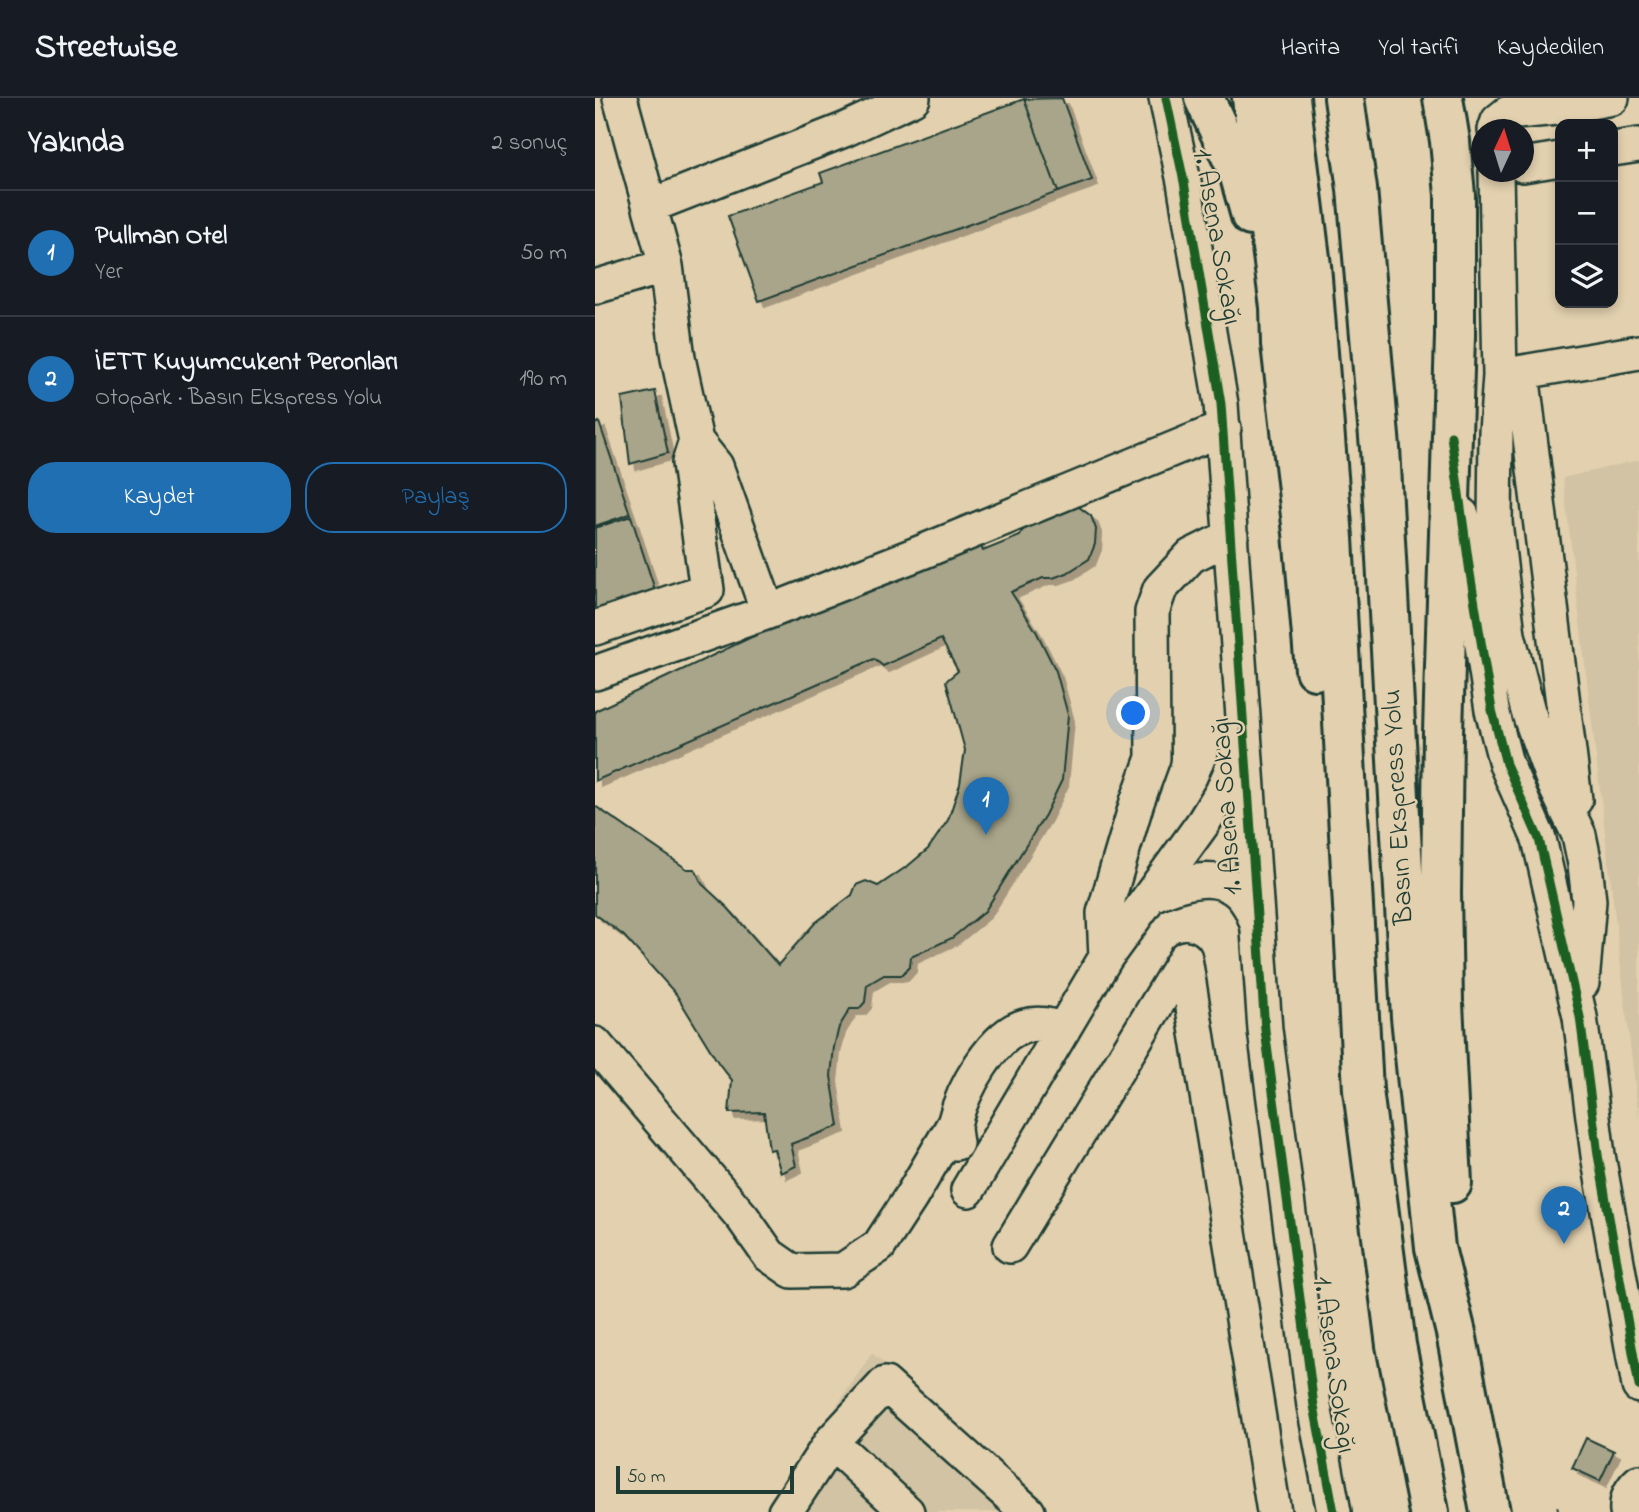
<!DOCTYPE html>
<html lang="tr">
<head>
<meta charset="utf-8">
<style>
  :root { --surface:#171b24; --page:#242831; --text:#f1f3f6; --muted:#9ea1a6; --line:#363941; --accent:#1f6fb2 }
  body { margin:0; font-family:"Indie Flower",sans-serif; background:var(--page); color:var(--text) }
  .controls { position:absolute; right:21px; top:21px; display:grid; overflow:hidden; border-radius:14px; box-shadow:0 4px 10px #0003 }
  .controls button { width:63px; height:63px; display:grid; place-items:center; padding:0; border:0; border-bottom:2px solid var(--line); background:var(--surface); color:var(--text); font:35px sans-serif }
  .compass { position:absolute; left:876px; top:21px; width:63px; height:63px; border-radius:50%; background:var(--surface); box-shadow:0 4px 10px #0003; rotate:4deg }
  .scale { position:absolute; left:21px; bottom:18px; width:178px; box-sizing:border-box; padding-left:7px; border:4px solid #1f3d34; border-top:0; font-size:19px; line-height:24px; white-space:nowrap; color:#1f3d34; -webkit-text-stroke:5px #e2d0ae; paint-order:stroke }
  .you { position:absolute; left:539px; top:616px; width:24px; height:24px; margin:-18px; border:5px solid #fff; border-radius:50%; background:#1a73e8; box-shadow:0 0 0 10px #1a73e833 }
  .badge { display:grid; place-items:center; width:46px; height:46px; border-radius:50%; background:var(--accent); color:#fff; font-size:23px; font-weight:700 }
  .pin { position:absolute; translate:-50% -58px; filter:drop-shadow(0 2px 4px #0008) }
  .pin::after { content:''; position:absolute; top:37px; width:24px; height:21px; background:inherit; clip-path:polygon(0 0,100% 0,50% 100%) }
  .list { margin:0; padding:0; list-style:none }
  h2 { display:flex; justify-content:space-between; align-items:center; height:91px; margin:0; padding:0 28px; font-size:30px }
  h2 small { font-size:23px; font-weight:400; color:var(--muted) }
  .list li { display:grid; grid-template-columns:46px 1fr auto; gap:21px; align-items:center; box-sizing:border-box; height:126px; padding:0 28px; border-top:2px solid var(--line) }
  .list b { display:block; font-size:26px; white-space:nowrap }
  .list p { margin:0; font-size:23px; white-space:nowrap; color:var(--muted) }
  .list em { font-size:23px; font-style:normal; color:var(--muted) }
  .actions { display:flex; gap:14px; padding:21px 28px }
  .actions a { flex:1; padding:16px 0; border:2px solid var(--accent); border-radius:28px; text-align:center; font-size:24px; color:var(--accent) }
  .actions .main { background:var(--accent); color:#fff }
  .icon { flex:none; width:38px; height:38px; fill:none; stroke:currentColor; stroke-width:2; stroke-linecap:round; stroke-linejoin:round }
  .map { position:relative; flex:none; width:1044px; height:1414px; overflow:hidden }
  header { display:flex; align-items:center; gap:42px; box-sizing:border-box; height:98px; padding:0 35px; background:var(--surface); border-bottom:2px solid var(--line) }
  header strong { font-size:33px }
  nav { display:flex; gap:38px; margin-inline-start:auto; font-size:24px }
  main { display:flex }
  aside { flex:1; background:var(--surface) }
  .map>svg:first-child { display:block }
  .built { fill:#d1c3a3 }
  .building { fill:#a9a58a; stroke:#1f3d34; stroke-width:2; filter:url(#shadow) }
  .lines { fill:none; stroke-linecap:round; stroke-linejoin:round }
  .minor-casing { stroke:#1f3d34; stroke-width:38 }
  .highway-casing { stroke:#1f3d34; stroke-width:44 }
  .path { stroke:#1f3d34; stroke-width:4.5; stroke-dasharray:2 5; stroke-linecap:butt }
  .minor { stroke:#e2d0ae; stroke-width:33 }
  .highway { stroke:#e2d0ae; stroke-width:38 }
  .cycleway-casing { stroke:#e2d0ae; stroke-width:13 }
  .cycleway { stroke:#1b5e20; stroke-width:9 }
  .labels { text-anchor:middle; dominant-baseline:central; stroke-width:5; stroke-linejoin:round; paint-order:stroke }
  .street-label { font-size:28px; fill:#1f3d34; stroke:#e2d0ae }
</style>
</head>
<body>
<header>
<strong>Streetwise</strong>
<nav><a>Harita</a><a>Yol tarifi</a><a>Kaydedilen</a></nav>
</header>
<main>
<aside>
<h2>Yakında<small>2 sonuç</small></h2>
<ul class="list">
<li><span class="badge">1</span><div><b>Pullman Otel</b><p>Yer</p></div><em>50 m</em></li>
<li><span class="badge">2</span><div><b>İETT Kuyumcukent Peronları</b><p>Otopark · Basın Ekspress Yolu</p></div><em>190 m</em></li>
</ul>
<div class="actions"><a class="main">Kaydet</a><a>Paylaş</a></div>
</aside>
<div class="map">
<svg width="1044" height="1414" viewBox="0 0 1044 1414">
  <defs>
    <filter id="shadow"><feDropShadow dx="6" dy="6" stdDeviation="0" flood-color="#0004"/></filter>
  </defs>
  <rect width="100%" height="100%" fill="#e2d0ae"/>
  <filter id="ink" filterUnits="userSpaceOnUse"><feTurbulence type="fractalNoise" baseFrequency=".0143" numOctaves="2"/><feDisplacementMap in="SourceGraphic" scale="14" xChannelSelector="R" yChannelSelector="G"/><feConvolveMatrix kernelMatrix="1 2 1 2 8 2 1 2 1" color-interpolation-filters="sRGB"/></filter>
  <g filter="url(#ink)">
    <!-- built -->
    <path class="built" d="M1044 362V1021L968 380Z
      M277 1255 455 1414H171Z"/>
    <!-- building -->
    <path class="building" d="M467 0 497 82 463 94 429 1Z
      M429 1 463 94 164 203 133 118 228 84 225 75Z
      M60 293 73 355 35 366 27 300Z
      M4 324 35 416 0 428V326Z
      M472 405 484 409 496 418 501 431 500 446 494 461 472 475 458 480H448L416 494 441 533 461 573 473 617 467 682 450 717 390 813 357 840 316 859 315 868 307 877H289L272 887 270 904 264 911H255L244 929 239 949 236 978 244 1028 196 1046 201 1068 186 1075 179 1051 174 1052 169 1014 134 1015 137 982 124 966 81 896 29 838 0 816V708L92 771H100L107 786 133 810 183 867 220 825 257 797 261 787 271 783 283 788 314 767 333 751 353 722 365 686 370 652 351 583 363 573 346 541 288 568 279 561 0 683V613L379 434 388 453 425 438 429 429Z
      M36 418 60 492 0 513V430Z
      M991 1340 1019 1353 1005 1383 977 1370Z"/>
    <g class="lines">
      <defs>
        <path id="minor" d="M571 0 589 84 626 306 670 932 719 1308 739 1414
          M900 32 903 23 913 15 962 10 1017 0
          M1018 51 1044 47
          M928 67 965 61
          M901 74 905 278 901 334 900 424 913 537 933 613 959 685 984 737 990 766 994 803 987 885
          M55 108 249 32 318 0
          M0 189 71 168
          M905 278 929 291 980 702
          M905 278 1044 254
          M867 417 897 612 911 666 944 741 985 919 1003 1057 1044 1288
          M173 514 327 454 629 330
          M0 530 112 492 94 365 101 343 83 260 71 168 25 0
          M0 575 173 514 121 368 101 343
          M555 798C599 778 644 768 662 826
          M511 859 509 815 542 704 558 660 557 514 565 491 596 458 636 438
          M590 860 679 1414
          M0 946 148 1120 174 1157 197 1173 248 1172 284 1148 316 1099 359 1026
          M361 1045C360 1038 358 1030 360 1023 367 993 398 936 430 928 443 924 455 927 468 932
          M373 1092 511 859 608 725 627 694 640 664 645 642
          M415 1148 590 860
          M236 1344 312 1414
          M190 1414 236 1344 290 1286 433 1414
          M1032 1414C1031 1402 1035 1392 1044 1384"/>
        <path id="highway" d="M609 0 644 75 656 118
          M657 0 685 209 686 246 708 435 720 572
          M695 0 716 168 738 440 768 992 801 1247 834 1414
          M749 0 762 91 785 350 816 919 840 1150 861 1235 895 1414
          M848 0 855 43 860 97V238L848 634 846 795 848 905 857 1085"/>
      </defs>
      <!-- minor casing -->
      <use href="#minor" class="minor-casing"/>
      <!-- highway casing -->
      <use href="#highway" class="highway-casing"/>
      <!-- path -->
      <path class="path" d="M957 1414V1412L964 1410 965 1414"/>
      <!-- minor -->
      <use href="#minor" class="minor"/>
      <!-- highway -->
      <use href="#highway" class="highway"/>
      <defs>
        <path id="cycleway" d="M571 0 589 84 626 306 670 932 719 1308 739 1414
          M856 338 875 475 897 612 911 666 944 741 985 919 1003 1057 1044 1288"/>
      </defs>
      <!-- cycleway casing -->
      <use href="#cycleway" class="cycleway-casing"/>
      <!-- cycleway -->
      <use href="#cycleway" class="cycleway"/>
    </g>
  </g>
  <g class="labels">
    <!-- street labels -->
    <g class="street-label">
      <text transform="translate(621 139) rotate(80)">1. Asena Sokağı</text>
      <text transform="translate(633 708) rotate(-94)">1. Asena Sokağı</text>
      <text transform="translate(804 709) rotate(-93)">Basın Ekspress Yolu</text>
      <text transform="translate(738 1267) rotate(82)">1. Asena Sokağı</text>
    </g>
  </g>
</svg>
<div class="controls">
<button>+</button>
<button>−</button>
<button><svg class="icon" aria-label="layers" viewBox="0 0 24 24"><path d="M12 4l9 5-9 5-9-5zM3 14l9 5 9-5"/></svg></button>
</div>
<svg class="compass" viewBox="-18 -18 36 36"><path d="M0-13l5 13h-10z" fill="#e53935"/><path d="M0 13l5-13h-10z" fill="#9ea1a6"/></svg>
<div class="scale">50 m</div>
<div class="you"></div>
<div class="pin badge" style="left:391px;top:737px">1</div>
<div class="pin badge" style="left:969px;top:1146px">2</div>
</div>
</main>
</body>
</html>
